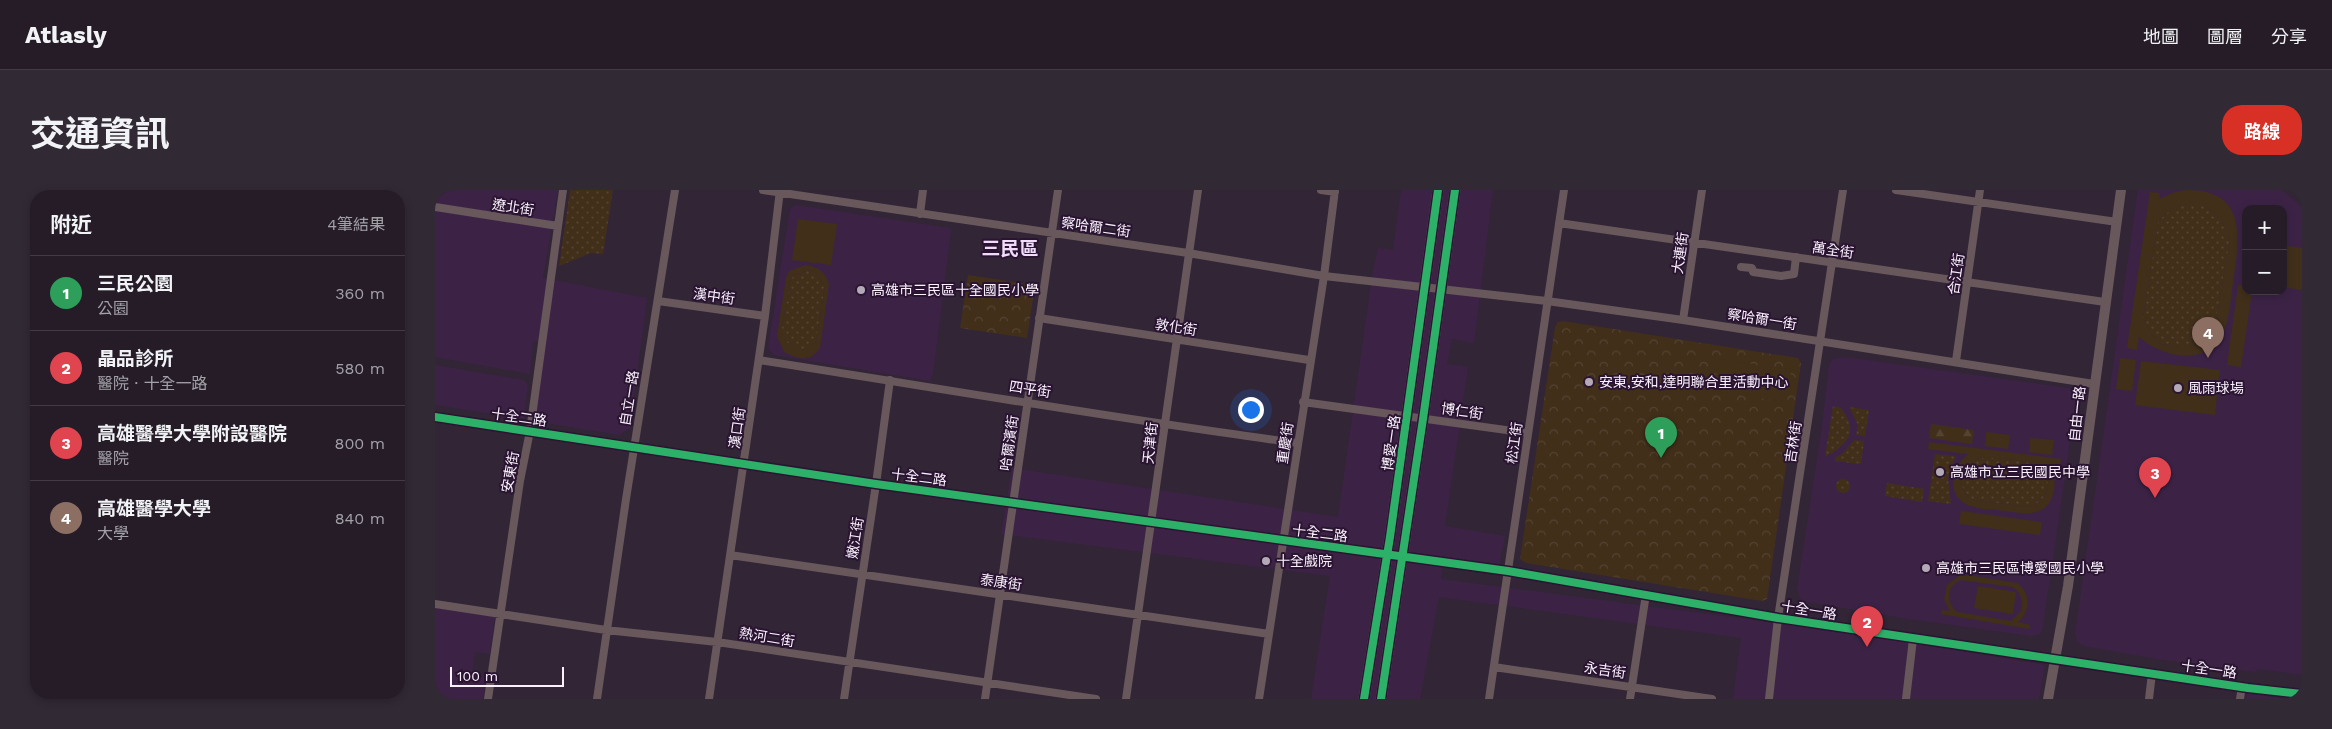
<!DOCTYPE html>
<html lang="zh-TW">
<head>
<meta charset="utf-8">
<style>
  :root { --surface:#251c28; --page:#312934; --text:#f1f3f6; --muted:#a3a1a8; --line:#423a45; --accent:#d93025 }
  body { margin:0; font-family:"Work Sans","Noto Sans TC",sans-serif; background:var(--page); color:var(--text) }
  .controls { position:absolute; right:15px; top:15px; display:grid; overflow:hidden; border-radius:10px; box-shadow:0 2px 8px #0003 }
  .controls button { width:45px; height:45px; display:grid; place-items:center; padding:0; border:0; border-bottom:1px solid var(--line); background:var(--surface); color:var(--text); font:25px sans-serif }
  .scale { position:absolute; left:15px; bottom:12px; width:114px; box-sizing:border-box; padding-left:5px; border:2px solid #faf1fd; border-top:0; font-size:14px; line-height:18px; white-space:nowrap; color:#faf1fd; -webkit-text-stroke:4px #2a1432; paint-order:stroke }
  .you { position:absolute; left:815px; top:219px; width:18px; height:18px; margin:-12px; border:4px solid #fff; border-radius:50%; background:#1a73e8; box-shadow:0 0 0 8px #1a73e833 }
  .badge { display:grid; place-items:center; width:32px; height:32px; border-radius:50%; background:var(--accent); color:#fff; font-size:16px; font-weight:700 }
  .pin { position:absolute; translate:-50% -41px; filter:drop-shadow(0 1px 2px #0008) }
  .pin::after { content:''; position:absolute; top:26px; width:18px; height:15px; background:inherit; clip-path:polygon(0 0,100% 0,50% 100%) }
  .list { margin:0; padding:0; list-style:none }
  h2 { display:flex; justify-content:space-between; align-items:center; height:65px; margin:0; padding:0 20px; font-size:21px }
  h2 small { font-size:16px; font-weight:400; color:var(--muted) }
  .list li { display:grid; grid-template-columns:32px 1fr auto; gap:15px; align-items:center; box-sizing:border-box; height:75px; padding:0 20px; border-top:1px solid var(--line) }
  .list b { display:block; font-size:19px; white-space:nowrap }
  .list p { margin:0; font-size:16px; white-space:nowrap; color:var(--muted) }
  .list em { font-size:16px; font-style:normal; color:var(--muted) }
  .map { position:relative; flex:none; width:1867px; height:509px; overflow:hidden; border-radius:20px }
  header { display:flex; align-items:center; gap:30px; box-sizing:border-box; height:70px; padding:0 25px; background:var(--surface); border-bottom:1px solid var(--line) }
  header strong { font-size:24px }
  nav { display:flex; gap:28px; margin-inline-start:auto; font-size:18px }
  .intro { display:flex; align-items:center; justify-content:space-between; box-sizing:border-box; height:120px; padding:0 30px }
  h1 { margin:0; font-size:35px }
  .button { padding:12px 22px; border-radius:20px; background:var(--accent); color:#fff; font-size:18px; font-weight:700 }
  main { display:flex; gap:30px; padding:0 30px }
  aside { flex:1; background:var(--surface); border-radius:20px; box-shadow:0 2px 8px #0003 }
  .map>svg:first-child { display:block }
  .built { fill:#3c2346; fill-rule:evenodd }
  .grass { fill:url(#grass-dots) }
  .forest { fill:url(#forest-firs) }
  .park { fill:url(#park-crowns) }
  .pitch { fill:#412f1a; fill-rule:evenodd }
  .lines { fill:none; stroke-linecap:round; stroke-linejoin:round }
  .minor { stroke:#68575b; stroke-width:8 }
  .tertiary { stroke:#68575b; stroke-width:10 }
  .secondary { stroke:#766166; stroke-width:11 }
  .cycleway-casing { stroke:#2a1432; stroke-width:11 }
  .cycleway { stroke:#2db169; stroke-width:8 }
  .poi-dot { fill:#b4aab7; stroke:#2a1432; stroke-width:2 }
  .labels { text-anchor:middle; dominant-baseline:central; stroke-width:4; stroke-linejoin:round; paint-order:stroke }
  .street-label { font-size:14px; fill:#faf1fd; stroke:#2a1432 }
  .poi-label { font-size:14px; fill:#faf1fd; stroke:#2a1432; text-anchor:start }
  .district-label { font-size:19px; font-weight:bold; fill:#f1dbfb; stroke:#2a1432 }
</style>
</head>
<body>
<header>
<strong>Atlasly</strong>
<nav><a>地圖</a><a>圖層</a><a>分享</a></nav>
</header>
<div class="intro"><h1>交通資訊</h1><a class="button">路線</a></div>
<main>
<aside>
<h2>附近<small>4筆結果</small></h2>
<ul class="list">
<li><span class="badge" style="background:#2e9e5b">1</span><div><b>三民公園</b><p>公園</p></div><em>360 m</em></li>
<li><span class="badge" style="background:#e0444e">2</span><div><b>晶品診所</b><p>醫院 · 十全一路</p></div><em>580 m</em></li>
<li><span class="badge" style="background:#e0444e">3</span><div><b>高雄醫學大學附設醫院</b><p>醫院</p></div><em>800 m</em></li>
<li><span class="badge" style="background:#8d6e63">4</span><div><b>高雄醫學大學</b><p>大學</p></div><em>840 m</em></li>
</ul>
</aside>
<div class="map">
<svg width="1867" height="509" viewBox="0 0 1867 509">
  <defs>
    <pattern id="grass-dots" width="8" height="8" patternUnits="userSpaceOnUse" patternTransform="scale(1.25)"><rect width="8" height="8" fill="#412f1a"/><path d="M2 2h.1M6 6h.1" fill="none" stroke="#544331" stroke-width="1.8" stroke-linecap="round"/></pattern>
    <pattern id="forest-firs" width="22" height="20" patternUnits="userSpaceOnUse" patternTransform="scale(1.25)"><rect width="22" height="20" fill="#412f1a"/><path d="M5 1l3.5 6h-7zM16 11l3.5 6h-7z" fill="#544331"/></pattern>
    <pattern id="park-crowns" width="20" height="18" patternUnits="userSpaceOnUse" patternTransform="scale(1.25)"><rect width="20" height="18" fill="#412f1a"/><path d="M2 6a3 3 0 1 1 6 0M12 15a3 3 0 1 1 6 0" fill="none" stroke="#544331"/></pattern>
  </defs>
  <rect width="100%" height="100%" fill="#312536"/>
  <!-- built -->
  <path class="built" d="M0 0H123L108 88 212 108 195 238 184 245 98 231 109 153 98 151 95 184 0 167Z
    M966 0H1058L1039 153 1017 149 1012 174 1033 177 1010 336 1070 346 1064 377 1008 369 1006 389 1403 441 1610 475 1604 509H1298L1306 448 1004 407 985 509H876L895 386 566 344 577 278 903 327 938 80 943 58 958 60Z
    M1703 0H1847L1867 17V485L1824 479 1820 482 1728 470 1649 456 1643 452 1640 444ZM1811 19H1848V101H1811Z
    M361 15 515 38 516 41 498 184 495 191 339 165 333 158 355 19Z
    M1410 167 1634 198 1638 202 1641 208 1620 356 1607 441 1603 445 1595 446 1468 428 1372 412 1365 408 1362 399 1386 243 1394 175 1398 169Z
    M0 175 89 190 93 195 89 229 0 215Z
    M0 417 60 427 55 464 40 462 37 484 51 487 48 509H0Z
    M1812 503 1850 509H1811Z"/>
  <!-- grass -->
  <path class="grass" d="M135 0H178L168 64 156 63 124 76Z
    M1760 12 1779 22 1786 30 1795 50 1780 136 1768 151 1757 156 1746 157 1726 154 1715 142 1708 127 1723 32C1733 19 1745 14 1760 12Z
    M375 80 381 83 390 96 381 152 372 159 364 160 351 152 346 143 355 91 359 85Z
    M1398 216 1406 218C1424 242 1414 253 1390 267Z
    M1414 217 1434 220 1430 246 1421 245 1423 235Z
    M1419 250 1429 251 1426 274 1400 271V268L1408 263Z
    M1500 264 1521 266 1513 288 1516 314 1493 311Z
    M1551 267C1572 270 1619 267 1612 299 1610 310 1602 314 1593 317L1539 310C1522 300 1523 284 1535 271Z
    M1401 296a7 7 0 1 1 14 0a7 7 0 1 1-14 0Z
    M1452 293 1489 299 1487 312 1450 306Z"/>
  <!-- forest -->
  <path class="forest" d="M1496 234 1539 240 1537 254 1494 248Z"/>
  <!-- park -->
  <path class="park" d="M533 85 600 95 592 148 525 138Z
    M1128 131 1363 168 1366 173 1332 409 1327 411 1091 373 1085 369 1120 137 1123 132Z"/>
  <!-- pitch -->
  <path class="pitch" d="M1752 0C1814 0 1804 51 1798 93 1796 107 1795 122 1791 135 1778 178 1731 170 1704 147L1702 160 1692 158 1715 2 1725 3 1724 9 1740 2ZM1760 12 1779 22 1786 30 1795 50 1780 136 1768 151 1757 156 1746 157 1726 154 1715 142 1708 127 1723 32C1733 19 1745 14 1760 12Z
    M363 29 402 34 396 75 357 70Z
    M1848 55 1867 58V100L1848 97Z
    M370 75C382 76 391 82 394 94L385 158C375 173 364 169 349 162L342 146 351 88 354 81ZM375 80 381 83 390 96 381 152 372 159 364 160 351 152 346 143 355 91 359 85Z
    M1803 95 1811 96V101H1817L1806 177 1792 175Z
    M1685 168 1701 170 1697 201 1681 199Z
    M1284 169 1318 174 1313 206 1279 201Z
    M1706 171 1785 180 1780 225 1700 215Z
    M1322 175 1356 179 1352 212 1318 207Z
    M1551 242 1575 245 1573 259 1550 256Z
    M1595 248 1619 250 1617 265 1594 262Z
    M1494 252 1626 269 1625 277 1612 276C1618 284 1621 290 1619 300 1613 331 1586 323 1562 320 1552 319 1538 319 1529 313 1510 300 1519 275 1533 264L1493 259ZM1551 267C1573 270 1620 267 1612 300 1609 311 1602 314 1593 317L1539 310C1522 300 1523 284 1535 271Z
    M1526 321 1607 332 1605 345 1524 334Z
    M1524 386H1539L1582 393C1596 403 1596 421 1583 432L1595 435V439L1506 424 1507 420 1515 421 1509 409 1512 395ZM1525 390 1577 397C1587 402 1588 412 1586 421L1576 431 1522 422C1511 412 1511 397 1525 390Z
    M1543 396 1581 402 1578 424 1539 418Z"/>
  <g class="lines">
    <!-- minor -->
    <path class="minor" d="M328 0 753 63 889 86 1112 111 1248 130 1659 194
      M886 0 900 2
      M1461 0 1682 32
      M0 17 123 36
      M485 24 488 0
      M1124 33 1670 112
      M1306 77 1317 78 1318 82 1346 86 1359 84 1361 67
      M223 111 330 126
      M604 128 874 170
      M1248 130 1267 0
      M324 170C503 198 682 229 862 253
      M1521 171 1545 0
      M868 212 1093 243
      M295 365 834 444
      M0 414 171 440 282 452 661 509
      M1059 477 1277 509
      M53 509 85 291 95 241 128 0
      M162 509 191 309 240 0
      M274 509 330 126 345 0
      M409 509 441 294 455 190
      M550 509 623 0
      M691 509 763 0
      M824 509 889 86 900 0
      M1054 509 1129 0
      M1195 509 1211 404
      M1334 509 1343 428 1408 0
      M1471 509 1478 449
      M1714 509 1717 483
      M1805 509 1807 496"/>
    <!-- tertiary -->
    <path class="tertiary" d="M1863 0 1867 4
      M0 227 441 294 1073 381 1343 428 1813 498 1867 504
      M1613 509 1633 396 1686 0"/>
    <!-- secondary -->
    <path class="secondary" d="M929 509 955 347 1003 0
      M946 509 988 229 1020 0"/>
    <defs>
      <path id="cycleway" d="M0 227 441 294 1073 381 1343 428 1813 498 1867 504
        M929 509 955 347 1003 0
        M946 509 988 229 1020 0"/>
    </defs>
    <!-- cycleway casing -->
    <use href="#cycleway" class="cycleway-casing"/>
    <!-- cycleway -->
    <use href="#cycleway" class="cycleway"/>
  </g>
  <!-- markers -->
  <g class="poi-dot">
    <circle cx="426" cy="100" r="5"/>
    <circle cx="1154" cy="192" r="5"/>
    <circle cx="1743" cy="198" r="5"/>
    <circle cx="1505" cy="282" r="5"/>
    <circle cx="831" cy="371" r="5"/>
    <circle cx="1491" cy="378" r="5"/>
  </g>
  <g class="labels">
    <!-- street labels -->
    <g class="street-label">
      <text transform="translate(78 17) rotate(9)">遼北街</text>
      <text transform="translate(661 37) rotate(8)">察哈爾二街</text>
      <text transform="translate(1398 60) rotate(8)">萬全街</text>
      <text transform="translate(1245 63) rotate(-82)">大連街</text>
      <text transform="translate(1521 84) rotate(-82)">合江街</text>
      <text transform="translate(279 106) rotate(8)">漢中街</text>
      <text transform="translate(1327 129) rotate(9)">察哈爾一街</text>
      <text transform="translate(741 137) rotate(9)">敦化街</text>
      <text transform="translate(595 199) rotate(9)">四平街</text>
      <text transform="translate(194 208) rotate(-81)">自立一路</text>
      <text transform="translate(1027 221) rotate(8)">博仁街</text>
      <text transform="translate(1642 224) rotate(-84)">自由一路</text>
      <text transform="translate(84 227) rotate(8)">十全二路</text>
      <text transform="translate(302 238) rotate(-82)">漢口街</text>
      <text transform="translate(1358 252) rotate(-81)">吉林街</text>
      <text transform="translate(574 253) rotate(-82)">哈爾濱街</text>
      <text transform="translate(715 253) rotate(-84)">天津街</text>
      <text transform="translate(850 253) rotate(-82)">重慶街</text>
      <text transform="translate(956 253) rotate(-82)">博愛一路</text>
      <text transform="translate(1079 253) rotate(-82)">松江街</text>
      <text transform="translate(75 282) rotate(-80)">安東街</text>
      <text transform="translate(484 287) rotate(7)">十全二路</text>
      <text transform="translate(885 343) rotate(7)">十全二路</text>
      <text transform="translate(420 348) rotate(-81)">嫩江街</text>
      <text transform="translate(566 392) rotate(8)">泰康街</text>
      <text transform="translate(1374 420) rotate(9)">十全一路</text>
      <text transform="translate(332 447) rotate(9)">熱河二街</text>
      <text transform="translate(1774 479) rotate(8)">十全一路</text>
      <text transform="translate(1170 480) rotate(8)">永吉街</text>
    </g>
    <!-- poi labels -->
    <g class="poi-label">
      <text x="436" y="100">高雄市三民區十全國民小學</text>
      <text x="1164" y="192">安東,安和,達明聯合里活動中心</text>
      <text x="1753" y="198">風雨球場</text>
      <text x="1515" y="282">高雄市立三民國民中學</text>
      <text x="841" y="371">十全戲院</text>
      <text x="1501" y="378">高雄市三民區博愛國民小學</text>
    </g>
    <!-- district labels -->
    <g class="district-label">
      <text x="575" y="58">三民區</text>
    </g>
  </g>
</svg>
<div class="controls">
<button>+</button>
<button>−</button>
</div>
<div class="scale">100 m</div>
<div class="you"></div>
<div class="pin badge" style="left:1226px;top:268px;background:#2e9e5b">1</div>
<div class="pin badge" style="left:1432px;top:457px;background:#e0444e">2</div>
<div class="pin badge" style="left:1720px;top:308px;background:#e0444e">3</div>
<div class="pin badge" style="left:1773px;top:168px;background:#8d6e63">4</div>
</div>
</main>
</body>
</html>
